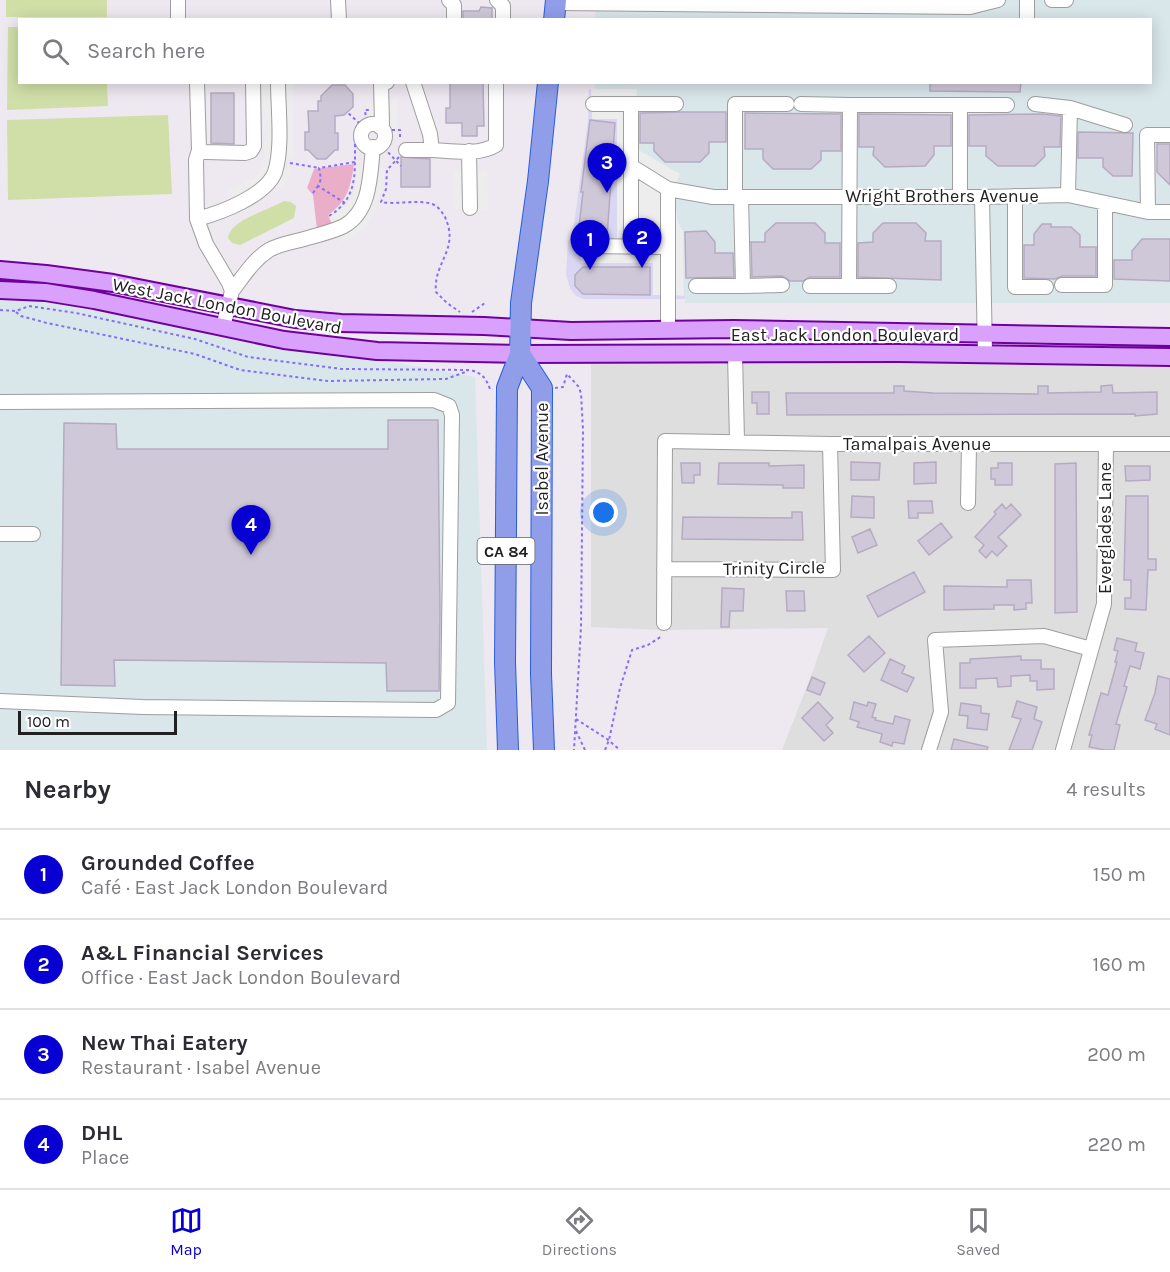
<!DOCTYPE html>
<html lang="en">
<head>
<meta charset="utf-8">
<style>
  :root { --surface:#fff; --page:#f2f2f3; --text:#2b2b33; --muted:#7c7c81; --line:#e1e1e2; --accent:#0800d2 }
  body { margin:0; font-family:Karla,sans-serif; background:var(--page); color:var(--text) }
  .scale { position:absolute; left:18px; bottom:15px; width:159px; box-sizing:border-box; padding-left:6px; border:3px solid #212121; border-top:0; font-size:16px; line-height:21px; white-space:nowrap; color:#212121; -webkit-text-stroke:4px #fff; paint-order:stroke }
  .you { position:absolute; left:604px; top:513px; width:21px; height:21px; margin:-15px; border:4px solid #fff; border-radius:50%; background:#1a73e8; box-shadow:0 0 0 9px #1a73e833 }
  .badge { display:grid; place-items:center; width:39px; height:39px; border-radius:50%; background:var(--accent); color:#fff; font-size:20px; font-weight:700 }
  .pin { position:absolute; translate:-50% -50px; filter:drop-shadow(0 2px 3px #0008) }
  .pin::after { content:''; position:absolute; top:32px; width:21px; height:18px; background:inherit; clip-path:polygon(0 0,100% 0,50% 100%) }
  .list { margin:0; padding:0; list-style:none }
  h2 { display:flex; justify-content:space-between; align-items:center; height:78px; margin:0; padding:0 24px; font-size:26px }
  h2 small { font-size:20px; font-weight:400; color:var(--muted) }
  .list li { display:grid; grid-template-columns:39px 1fr auto; gap:18px; align-items:center; box-sizing:border-box; height:90px; padding:0 24px; border-top:2px solid var(--line) }
  .list b { display:block; font-size:22px; white-space:nowrap }
  .list p { margin:0; font-size:20px; white-space:nowrap; color:var(--muted) }
  .list em { font-size:20px; font-style:normal; color:var(--muted) }
  .icon { flex:none; width:33px; height:33px; fill:none; stroke:currentColor; stroke-width:2; stroke-linecap:round; stroke-linejoin:round }
  .map { position:relative; flex:none; width:1170px; height:750px; overflow:hidden }
  .search { position:absolute; background:var(--surface); box-shadow:0 3px 15px #0003; left:18px; right:18px; top:18px; height:66px; display:flex; align-items:center; gap:15px; box-sizing:border-box; padding:0 21px; border-radius:0px; color:var(--muted); font-size:22px }
  .sheet { height:438px; background:var(--surface) }
  nav { display:flex; justify-content:space-around; align-items:center; box-sizing:border-box; height:84px; border-top:2px solid var(--line); background:var(--surface); font-size:16px; color:var(--muted) }
  nav a { display:grid; justify-items:center; gap:3px }
  nav .on { color:var(--accent) }
  .map>svg:first-child { display:block }
  .residential { fill:#dededf }
  .commercial { fill:#d9d7f2 }
  .industrial { fill:#d9e6ea }
  .grass { fill:#ebaec9 }
  .parking { fill:#ededed }
  .water { fill:#d0dfa8 }
  .building { fill:#cfc8d8; stroke:#b6aac3; stroke-width:1.5 }
  .lines { fill:none; stroke-linecap:round; stroke-linejoin:round }
  .minor-casing { stroke:#9e9e9e; stroke-width:16 }
  .major-casing { stroke:#70009e; stroke-width:20 }
  .highway-casing { stroke:#275edc; stroke-width:22 }
  .path { stroke:#836ffa; stroke-width:2; stroke-dasharray:3 3; stroke-linecap:butt }
  .minor { stroke:#fff; stroke-width:14 }
  .major { stroke:#d9a1fc; stroke-width:16 }
  .highway { stroke:#909de8; stroke-width:20 }
  .labels { text-anchor:middle; dominant-baseline:central; stroke-width:4.5; stroke-linejoin:round; paint-order:stroke }
  .shield { fill:#fff; stroke:#646464; stroke-width:1.5 }
  .shield-label { font-size:16px; font-weight:bold; fill:#212121 }
  .street-label { font-size:18px; fill:#212121; stroke:#fff }
</style>
</head>
<body>
<div class="map">
<svg width="1170" height="750" viewBox="0 0 1170 750">
  <rect width="100%" height="100%" fill="#eee8f1"/>
  <!-- residential -->
  <path class="residential" d="M591 362 1170 364V750H782L811 676 828 628 662 630 591 627Z"/>
  <!-- commercial -->
  <path class="commercial" d="M589 89H637L683 231 685 299H584L576 296 570 288 566 274 568 242 573 233 588 120Z"/>
  <!-- industrial -->
  <path class="industrial" d="M596 0H1170V303H685L683 231 678 222 676 207 635 148 637 89H595V82H1150V20H595Z
    M0 292 475 377 487 750H0Z"/>
  <!-- grass -->
  <path class="grass" d="M354 164C351 186 347 202 328 215L332 224 317 230 313 195 307 188 314 169Z"/>
  <!-- parking -->
  <path class="parking" d="M262 83H294L293 159 284 158 283 168 291 171 282 189 274 185 272 189 259 199 234 210 227 191 255 177 261 167 264 157Z
    M591 89H637L635 148 680 174 676 183 685 188V197L676 198V208L678 222 683 231 684 296 674 295V304L678 315 661 314V295H653V263H581V241H617V119H592Z
    M379 99H397V137L388 136 386 123 378 116H367V105L377 104Z
    M357 167 384 169V184L373 217 363 229 343 243 331 218 349 202 354 193Z
    M453 170 487 171 488 209H454Z"/>
  <!-- water -->
  <path class="water" d="M6 0H107V17H6Z
    M8 27H19L20 82 107 83 108 106 7 110Z
    M168 115 172 194 8 200 7 120Z
    M284 201 291 202 296 206 294 218 240 245 232 243 228 238C230 220 269 210 284 201Z"/>
  <!-- building -->
  <path class="building" d="M481 7 492 8V20H463V11H479Z
    M450 82H483L484 126H477V136H462V123H446V108H450Z
    M930 82H1021L1020 92 930 91Z
    M332 85H345L353 94V107L344 115 335 116V133H338V150H335L326 159H317L308 150H305V132H309L308 111H318V101H321V96Z
    M211 93H234V144L211 143Z
    M682 112H726V142H709V153L700 162H665L654 151V143H640V113Z
    M745 113 841 114V151H821V160L811 169H773L763 159V149H745Z
    M859 114 951 115V146H934V155L925 166 885 167 873 155 874 147H859Z
    M1042 114 1061 116 1060 147H1044L1045 156 1035 166H998L986 156V146H969V115Z
    M590 120 615 123 607 237 578 235 583 192H581Z
    M1078 132 1133 133 1132 176H1113L1103 167V158H1078Z
    M1157 144H1170V185L1157 172Z
    M401 157 430 159V187H401Z
    M776 223H815L825 233V243H840V277H810L803 281H790L782 276 752 277 751 242H765V233Z
    M883 223H916L926 233 925 241H941V280L858 277V243L873 242V233Z
    M1042 224H1051V227H1071L1080 235V247H1096V276H1062L1055 279 1024 278V245H1034V234Z
    M706 231 715 242V253H733L734 277 686 278 685 232Z
    M1142 239H1170V281L1114 279V260H1132V251Z
    M583 267H650V295L583 294 575 286V275Z
    M1112 385 1113 393 1157 392V414L1135 416V414L787 415 786 393H894V386H904V391L933 393 1038 394V386H1048V393L1101 392V386Z
    M752 392H769V414H757V403H752Z
    M388 420H438L440 612 439 691H387L386 663 114 660 115 686 61 685 64 423 116 424 117 449H388Z
    M851 462 880 463 879 480H851Z
    M936 462V483L914 484V463Z
    M681 463H700V475H694V483H682Z
    M719 463H769V466L804 465V488H783V485L718 484Z
    M998 463H1012V485H995V479H991V468H998Z
    M1076 463 1077 612 1055 613V464Z
    M1125 466H1150V480L1126 481Z
    M852 496 874 497V518L851 517Z
    M1126 496H1148V559H1156V570H1148L1146 610 1125 609V598H1131V580H1124Z
    M908 501H932L933 513H918V518H909Z
    M1002 504 1006 509 1011 504 1021 515 998 537 1007 546 997 556 992 551 986 558 979 551 984 545 975 537 996 514 994 512Z
    M792 512H802L803 540 682 539 683 517 792 518Z
    M941 523 952 537 929 555 918 541Z
    M870 529 877 545 858 553 852 537Z
    M914 572 925 592 878 617 867 596Z
    M1007 580H1031L1032 603H1026V609L1014 610V605H994V609L944 610V586L1007 587Z
    M722 588 744 589 743 611H730L729 627H721Z
    M786 591H804L805 611H787Z
    M869 636 885 653 864 672 848 655Z
    M1117 638 1137 643 1135 651 1144 653 1140 669 1130 666 1124 686 1127 687 1116 724 1120 725 1114 750H1105L1089 747 1092 735H1089L1101 693 1108 695 1117 662H1115L1118 651 1114 650Z
    M1021 656V660H1041V669H1054V689L1037 690V681H1030V675L1011 676V686L998 687 997 678 976 679V688H960V663H970V659Z
    M890 659 905 666 902 673 914 678 907 692 881 680Z
    M1158 676 1170 679V735L1155 729 1157 724 1145 720 1155 693Z
    M812 677 825 683 820 695 807 690Z
    M1017 701 1037 707 1034 719 1042 722 1032 750H1009L1021 719 1012 717Z
    M818 702 833 718 826 725 833 733 824 741 802 718Z
    M854 702 867 706 868 702 876 704 872 717 876 718 875 720 893 724 895 716 910 720 904 744 893 742 892 746 880 742 882 734 857 727 859 722 850 719Z
    M961 703 981 706V713L989 714 987 730 967 728 968 716 959 715Z
    M954 739 988 747 987 750H951Z"/>
  <g class="lines">
    <defs>
      <path id="minor" d="M338 0 339 20
        M449 0 454 5V20
        M497 0 503 6V20
        M1027 0V20
        M1052 0H1066
        M556 3 970 7 998 0
        M178 20V0
        M197 82 199 150 205 152 245 153 251 151 254 146 253 82
        M413 82 430 134 432 150C452 151 478 156 496 145V82
        M593 104H631
        M801 104 850 105
        M1035 104 1070 108
        M960 105H1007
        M361 136a12 12 0 1 1 24 0a12 12 0 1 1-24 0Z
        M380 127 382 124 381 83 387 82
        M406 150H432
        M469 151 470 208
        M631 166 668 189
        M1068 195 1070 108 1125 125
        M1015 196V287H1046
        M735 197V104H787
        M741 197 743 286 782 285
        M982 197 985 354
        M1148 212 1147 135H1170
        M197 219 196 160 199 150
        M585 246 668 247
        M631 247V104H676
        M1062 285H1105V203
        M696 286H743
        M810 286H849
        M889 286H849L850 105H960V197
        M232 291C243 277 253 260 269 250 279 244 293 242 304 239 317 235 332 232 344 226 371 211 370 175 373 147
        M223 327 232 291 229 283 206 244 197 219C220 213 266 196 275 172 283 147 278 109 278 82
        M668 330V189L713 197H982L1068 195 1148 212H1170
        M735 354 737 441
        M0 402 434 400 449 406 452 415 448 703 436 710 143 707 0 701
        M968 503 969 444
        M0 534H33
        M664 569 833 570 830 444
        M664 623 665 441 830 444H1170
        M929 750 941 712 935 640 1044 636 1091 649
        M1063 750 1104 604 1106 444"/>
      <path id="major" d="M0 270 46 274 113 283 295 319 341 323 484 326 571 331 734 329 1170 337
        M0 290 45 292 94 300 284 340 377 351 520 354 898 353 1170 357"/>
      <path id="highway" d="M554 20 556 0
        M520 354 542 388 541 674 544 750
        M508 750 505 662 507 388 520 354 521 303 538 181 548 82"/>
    </defs>
    <!-- minor casing -->
    <use href="#minor" class="minor-casing"/>
    <!-- major casing -->
    <use href="#major" class="major-casing"/>
    <!-- highway casing -->
    <use href="#highway" class="highway-casing"/>
    <!-- path -->
    <path class="path" d="M392 130H400V140
      M368 131 359 123 366 119 365 110H370
      M384 148 401 166
      M399 157 387 170 386 189 381 202C397 205 417 199 432 204 438 206 442 212 445 217 460 250 433 262 436 292L447 303 460 312
      M290 163 319 168
      M313 193 318 186
      M345 203 318 186 321 179 319 168 355 162
      M329 216C357 199 355 175 355 146 355 136 354 131 359 123L347 112
      M0 310 16 311 29 306 76 313 195 339 248 357 342 369 470 370C482 373 486 378 490 389H493
      M16 312 21 316 47 323 195 354 240 370 328 381 446 379 468 371
      M472 312 485 303 486 305
      M555 388 563 387 567 374 578 386 581 393 583 430 581 627 574 750
      M576 719 607 739 620 750
      M576 731 585 750
      M605 750 609 740 620 688 632 650 648 645 662 636"/>
    <!-- minor -->
    <use href="#minor" class="minor"/>
    <!-- major -->
    <use href="#major" class="major"/>
    <!-- highway -->
    <use href="#highway" class="highway"/>
  </g>
  <g class="labels">
    <!-- shield labels -->
    <rect class="shield" x="477.5" y="538" width="57" height="26" rx="4.5"/>
    <g class="shield-label">
      <text x="506" y="551">CA 84</text>
    </g>
    <!-- street labels -->
    <g class="street-label">
      <text x="942" y="196">Wright Brothers Avenue</text>
      <text transform="translate(227 306) rotate(11)">West Jack London Boulevard</text>
      <text x="845" y="335">East Jack London Boulevard</text>
      <text x="917" y="444">Tamalpais Avenue</text>
      <text transform="translate(542 459) rotate(-90)">Isabel Avenue</text>
      <text transform="translate(1105 528) rotate(-90)">Everglades Lane</text>
      <text transform="translate(774 568) rotate(-1)">Trinity Circle</text>
    </g>
  </g>
</svg>
<div class="scale">100 m</div>
<div class="you"></div>
<div class="pin badge" style="left:590px;top:270px">1</div>
<div class="pin badge" style="left:642px;top:268px">2</div>
<div class="pin badge" style="left:607px;top:193px">3</div>
<div class="pin badge" style="left:251px;top:555px">4</div>
<div class="search"><svg class="icon" aria-label="search" viewBox="0 0 24 24"><circle cx="10" cy="10" r="6"/><path d="M15 15l6 6"/></svg>Search here</div>
</div>
<section class="sheet">
<h2>Nearby<small>4 results</small></h2>
<ul class="list">
<li><span class="badge">1</span><div><b>Grounded Coffee</b><p>Café · East Jack London Boulevard</p></div><em>150 m</em></li>
<li><span class="badge">2</span><div><b>A&amp;L Financial Services</b><p>Office · East Jack London Boulevard</p></div><em>160 m</em></li>
<li><span class="badge">3</span><div><b>New Thai Eatery</b><p>Restaurant · Isabel Avenue</p></div><em>200 m</em></li>
<li><span class="badge">4</span><div><b>DHL</b><p>Place</p></div><em>220 m</em></li>
</ul>
</section>
<nav>
<a class="on"><svg class="icon" aria-label="map" viewBox="0 0 24 24"><path d="M3 6l6-2 6 2 6-2v14l-6 2-6-2-6 2zM9 4v14M15 6v14"/></svg>Map</a>
<a><svg class="icon" aria-label="directions" viewBox="0 0 24 24"><path d="M12 3l9 9-9 9-9-9zM9 14v-3h6M13 9l2 2-2 2"/></svg>Directions</a>
<a><svg class="icon" aria-label="saved" viewBox="0 0 24 24"><path d="M7 4h10v16l-5-4-5 4z"/></svg>Saved</a>
</nav>
</body>
</html>
